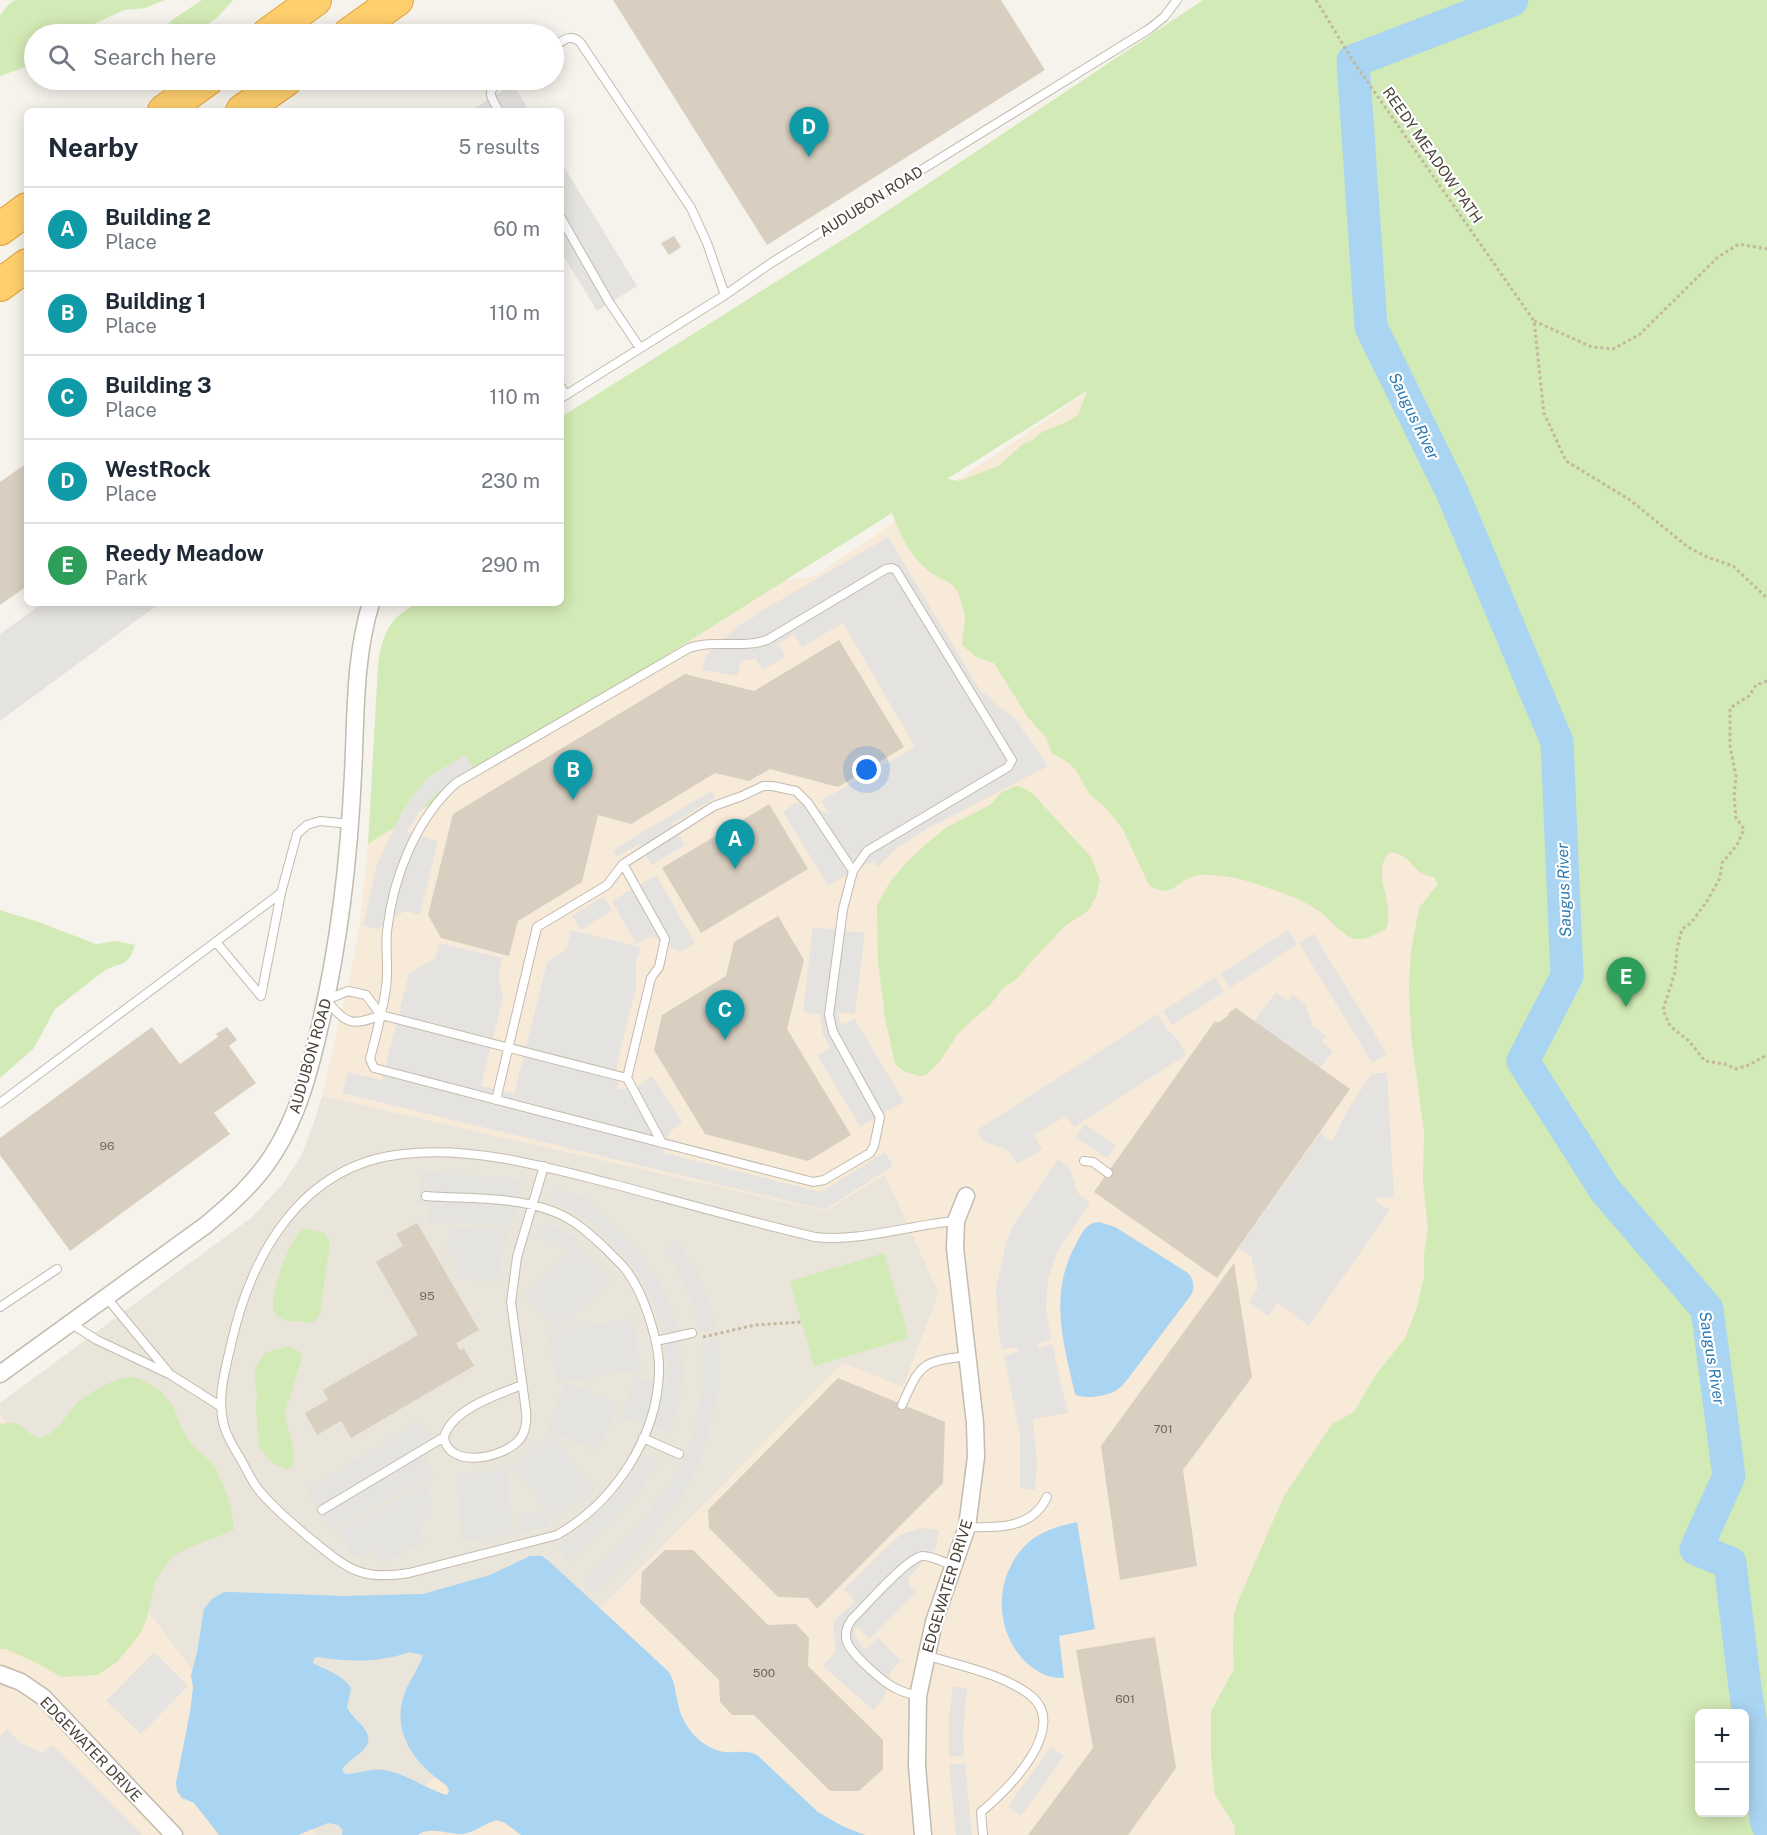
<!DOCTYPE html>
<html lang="en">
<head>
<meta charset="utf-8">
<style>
  :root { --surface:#fff; --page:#f6f6f7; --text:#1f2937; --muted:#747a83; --line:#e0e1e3; --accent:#db2777 }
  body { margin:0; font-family:"Public Sans",sans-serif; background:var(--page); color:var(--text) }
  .controls { position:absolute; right:18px; bottom:18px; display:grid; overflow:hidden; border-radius:9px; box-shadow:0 3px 15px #0003 }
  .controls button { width:54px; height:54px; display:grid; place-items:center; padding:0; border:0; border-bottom:2px solid var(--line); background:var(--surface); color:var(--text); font:30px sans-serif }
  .you { position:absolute; left:867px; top:770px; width:21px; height:21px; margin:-15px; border:4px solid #fff; border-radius:50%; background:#1a73e8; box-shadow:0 0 0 9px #1a73e833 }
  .badge { display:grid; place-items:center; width:39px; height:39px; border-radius:50%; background:var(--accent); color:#fff; font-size:20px; font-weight:700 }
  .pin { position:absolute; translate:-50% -50px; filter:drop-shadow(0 2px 3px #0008) }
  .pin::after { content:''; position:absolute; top:32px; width:21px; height:18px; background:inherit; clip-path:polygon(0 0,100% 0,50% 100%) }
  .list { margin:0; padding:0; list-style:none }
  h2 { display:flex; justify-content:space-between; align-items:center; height:78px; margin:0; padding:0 24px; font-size:26px }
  h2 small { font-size:20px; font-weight:400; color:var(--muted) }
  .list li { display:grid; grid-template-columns:39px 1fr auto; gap:18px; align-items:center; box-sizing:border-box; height:84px; padding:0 24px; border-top:2px solid var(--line) }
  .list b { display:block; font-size:22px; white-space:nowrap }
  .list p { margin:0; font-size:20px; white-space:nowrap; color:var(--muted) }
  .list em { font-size:20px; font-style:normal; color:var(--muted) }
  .icon { flex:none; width:33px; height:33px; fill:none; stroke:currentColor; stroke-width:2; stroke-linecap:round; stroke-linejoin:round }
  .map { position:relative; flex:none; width:1767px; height:1835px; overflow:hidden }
  .search { position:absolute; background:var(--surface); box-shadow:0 3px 15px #0003; left:24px; top:24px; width:540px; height:66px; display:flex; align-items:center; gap:15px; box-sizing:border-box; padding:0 21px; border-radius:33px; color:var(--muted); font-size:22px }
  .panel { position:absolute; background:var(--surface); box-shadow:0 3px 15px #0003; left:24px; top:108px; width:540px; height:498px; border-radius:9px }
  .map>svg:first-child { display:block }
  .residential { fill:#eae5da }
  .commercial { fill:#f7ead8 }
  .green { fill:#d2eab5; fill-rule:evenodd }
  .parking { fill:#e5e3e0 }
  .water { fill:#a9d4f2; fill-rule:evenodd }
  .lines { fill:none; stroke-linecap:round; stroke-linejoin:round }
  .river { stroke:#a9d4f2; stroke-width:33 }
  .building { fill:#d8cfc1 }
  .lane-casing { stroke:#c2bbae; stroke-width:10 }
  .street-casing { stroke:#c2bbae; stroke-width:19 }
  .highway-casing { stroke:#e0a43c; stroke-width:34 }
  .path { stroke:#c4b79f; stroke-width:3; stroke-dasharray:3 3; stroke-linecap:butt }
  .lane { stroke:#fff; stroke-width:8 }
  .street { stroke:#fff; stroke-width:16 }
  .highway { stroke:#ffcf6e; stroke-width:32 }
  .labels { text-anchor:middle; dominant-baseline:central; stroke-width:4.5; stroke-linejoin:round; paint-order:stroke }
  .number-label { font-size:12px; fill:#6e675b }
  .street-label { font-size:15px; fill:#4b4439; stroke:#fff }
  .water-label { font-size:16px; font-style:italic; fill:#2e7ab2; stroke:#fff }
</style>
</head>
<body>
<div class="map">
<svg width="1767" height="1835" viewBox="0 0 1767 1835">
  <rect width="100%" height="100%" fill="#f6f3ec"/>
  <!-- residential -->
  <path class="residential" d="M322 1096 825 1211 885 1174 939 1293 903 1387 843 1364 377 1835H316L0 1415V1403L251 1218 282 1185 302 1154 314 1122Z"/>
  <!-- commercial -->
  <path class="commercial" d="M1144 354 1486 795 1484 1170 1372 1415 1211 1711V1755L1215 1795 1234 1825 1235 1835H377L843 1363 903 1387 939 1293 885 1174 825 1211 322 1096 353 962 361 915 368 844 423 748 754 585 815 576Z
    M0 1415 316 1835H0Z"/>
  <!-- green -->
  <path class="green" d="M16 0H165L145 8 124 10 81 30 75 34H34V69L25 67 0 76V15L10 3Z
    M202 0H233L218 17 194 34H159L172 20Z
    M1203 0H1767V1835H1235L1234 1825 1215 1795 1211 1755V1711L1234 1669 1233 1649 1234 1614 1239 1599 1284 1496 1332 1424 1354 1412 1375 1376 1405 1338 1417 1307 1424 1276V1254L1428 1229 1423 1181 1424 1132 1411 1035 1409 987 1411 950 1419 908 1438 884 1434 877C1410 874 1416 856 1390 852 1369 874 1396 900 1386 929 1376 934 1364 942 1352 938 1340 933 1330 919 1320 912 1301 898 1279 892 1257 884 1242 879 1210 872 1194 876 1176 881 1172 900 1149 885L1122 828 1104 806 1090 795 1077 772 1069 763 1052 753 1046 738 1027 716 994 663 976 657 962 645C962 634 967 622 964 612 956 573 944 587 923 566 907 550 900 534 892 513L368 844 378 666C382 635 388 618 418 603H561V417L866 225ZM1087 391 1078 415 1066 422 1042 432 1034 439 1023 444 998 466 959 481 947 479ZM1700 1714H1744V1812H1700Z
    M1016 786 1021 787 1032 793 1091 857 1100 880 1096 897 1088 911 1065 926 1030 963 1018 978 1003 988 990 1005 969 1023 957 1035 941 1060 926 1075 921 1076 905 1072 895 1064 885 1018 878 962 877 905 890 882 905 864 926 844 947 827 990 805 1002 792Z
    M0 910 41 923 96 944 117 941 135 945C128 968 121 961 104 971L55 1009 34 1048 0 1078Z
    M304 1228 324 1233 330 1242 320 1314 313 1323C302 1321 283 1323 276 1315 264 1302 291 1236 304 1228Z
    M884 1253 909 1338 814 1366 790 1281Z
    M290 1346 301 1353V1361L286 1409 285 1415 294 1451 293 1466 286 1470 274 1464 259 1448 256 1407 257 1392 254 1375 256 1367 265 1353Z
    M127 1377 139 1378 161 1391 173 1406 180 1425 192 1445 215 1466 227 1495 231 1508 234 1530 188 1548 173 1556 156 1579 147 1618 140 1634 117 1662 97 1675 62 1677 34 1662 6 1649H0V1424C7 1423 13 1422 19 1425 27 1429 33 1440 43 1437 58 1432 67 1414 77 1403 87 1393 113 1380 127 1377Z"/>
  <!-- parking -->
  <path class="parking" d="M513 84 529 111H474L473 109Z
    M561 162 637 286 597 311 561 252Z
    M888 537 980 690 1016 720 1048 766 929 828 898 847 878 867 873 861 828 885 783 812 797 802 829 814 821 801 915 747 843 623 802 647 794 634 778 644 786 657 762 670 755 658 741 661 737 676 702 670 706 655 740 624 750 620 760 612Z
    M43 603H160L0 721V634Z
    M465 755 473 767 433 796 418 814 407 832 438 841 420 915 405 911 377 929 363 926 377 864 402 812 415 793 430 776Z
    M711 791 715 798 672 824 685 845 652 865 639 844 617 857 613 850Z
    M656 875 695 943 681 952 651 936 636 944 612 901Z
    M604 896 612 910 581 930 572 916Z
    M813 927 865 933 855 1014 838 1012 841 1025 855 1019 904 1102 860 1127 817 1055 831 1048 823 1035 820 1014 803 1012Z
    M571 930 641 947 636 963V987L617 1063 618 1090 638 1086 652 1076 682 1122 669 1133 664 1153 821 1192 885 1152 893 1166 824 1210 342 1093 348 1072 382 1080 409 974 435 958 439 943 502 958 498 976 503 998 481 1086 514 1094 547 963 567 948Z
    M1288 930 1297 944 1230 988 1221 974Z
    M1314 934 1387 1054 1372 1063 1299 943Z
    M1215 977 1224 992 1172 1025 1163 1011Z
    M1276 992 1288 1001 1293 995 1305 1004 1313 1027 1326 1036 1322 1042 1333 1051 1320 1068 1254 1021Z
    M1158 1014 1166 1028 1179 1041 1186 1055 1074 1127 1066 1116 1034 1135 1042 1149 1017 1164 1008 1150 984 1142 977 1130Z
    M1372 1073H1387L1394 1198 1377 1197V1202L1390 1210 1309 1326 1278 1303 1268 1316 1249 1302 1258 1288 1251 1256 1239 1248 1320 1133 1332 1141 1349 1108Z
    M1085 1124 1116 1146 1107 1158 1076 1137Z
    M1058 1159 1070 1169 1078 1193 1090 1203 1058 1250 1048 1279 1046 1309 1051 1339 1036 1344 1039 1348 1052 1344 1068 1413 1033 1419 1037 1466 1035 1490 1020 1488V1435L1004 1356 1018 1352 1017 1347 1002 1350 998 1327 996 1288 1006 1243 1013 1226Z
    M422 1172 523 1179 521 1197 509 1226 427 1222 430 1206 416 1204Z
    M555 1187 587 1200 604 1214 642 1254 666 1295 675 1318 680 1343 683 1368 682 1388 671 1433 622 1417 634 1377 666 1385 667 1364 662 1327 642 1279 627 1259 593 1224 565 1206 550 1200Z
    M545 1222 576 1238 567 1251 538 1236Z
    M449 1226 508 1229 497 1281 453 1279 455 1260 447 1253Z
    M678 1240 696 1270 706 1293 716 1329 700 1332 696 1314 687 1290 677 1269 664 1249Z
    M578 1244 611 1280 558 1329 525 1294Z
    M633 1319 641 1369 557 1383 548 1332Z
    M718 1340 720 1360V1385L706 1443 698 1467 683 1493 667 1515 646 1540 594 1591 584 1581 645 1517 661 1497 683 1462 692 1438 703 1390 704 1368 702 1343Z
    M566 1382 618 1404 598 1451 547 1429Z
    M421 1420 431 1439 426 1460 433 1475 332 1531 307 1490Z
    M551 1435 594 1489 554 1520 512 1466Z
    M646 1454 658 1462 646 1482 615 1520 568 1561 557 1545 585 1527 628 1481Z
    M507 1469 513 1535 462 1540 456 1474Z
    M424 1484 432 1500 430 1515 417 1525 426 1540 381 1564 371 1549 355 1558 337 1533Z
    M541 1512 551 1526 519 1532V1515Z
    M922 1528 939 1530 936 1547 908 1579 909 1585 917 1592 870 1639 858 1627 853 1632 865 1650 878 1637 901 1661 890 1672 884 1698 873 1710 823 1666 836 1652 833 1621 855 1602 844 1589 901 1534Z
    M154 1652 188 1686 141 1734 106 1701Z
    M953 1686 967 1688 963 1733 964 1756 949 1757V1718Z
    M8 1729 19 1742 43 1753 52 1745 142 1835H0V1736Z
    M1051 1747 1064 1756 1021 1816 1008 1806Z
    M965 1763 972 1835H956L949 1765Z"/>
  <!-- water -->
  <path class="water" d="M1099 1222 1115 1227 1188 1273C1194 1280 1195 1286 1191 1295L1130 1376C1126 1381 1121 1388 1115 1391 1106 1396 1083 1400 1075 1394 1063 1340 1048 1294 1077 1242 1083 1232 1086 1223 1099 1222Z
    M1077 1522 1095 1629 1059 1636 1064 1678C1049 1678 1039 1674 1027 1663 992 1631 994 1572 1030 1541 1044 1530 1060 1526 1077 1522Z
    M530 1556H542L551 1563 669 1672C675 1683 675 1691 678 1703 681 1724 699 1746 720 1751 733 1755 745 1748 757 1755L818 1812 842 1826 865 1835H521L505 1823 497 1820C484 1823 475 1833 461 1834 448 1834 428 1826 418 1835H342L343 1830 338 1825 328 1823 298 1835H219L194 1803 182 1798 177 1791 176 1783 190 1712 193 1687 191 1675 197 1653 204 1609 212 1599 224 1592H231L342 1596 423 1594 490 1575ZM409 1652 423 1655C418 1671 405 1686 402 1702 394 1738 419 1767 447 1786L449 1791 447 1795C425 1789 406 1773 384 1770 370 1768 359 1774 346 1774L342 1770C348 1757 377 1750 366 1731 361 1722 351 1717 347 1707L351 1688C341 1673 327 1671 313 1663L314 1658 318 1657C348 1662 380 1663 409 1652Z"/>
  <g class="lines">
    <!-- river -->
    <path class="river" d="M1512 0 1353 61 1371 327 1452 492 1557 742 1567 976 1523 1061 1605 1190 1707 1309 1729 1476 1696 1549 1730 1563 1745 1688 1767 1824"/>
  </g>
  <!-- building -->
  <path class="building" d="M613 0H1001L1045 70 767 245Z
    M674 236 681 247 669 255 661 243Z
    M27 463V586L0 605V482Z
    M839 640 904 747 838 787 770 769 749 781 715 773 631 824 598 815 582 882 518 921 509 956 441 938 428 915 453 814 685 674 754 691Z
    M769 804 808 869 701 933 662 868Z
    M778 916 804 960 787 1029 851 1135 808 1161 705 1134 654 1050 662 1015 726 976 734 942Z
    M1236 1008 1350 1089 1217 1278 1094 1192 1215 1021 1218 1023 1229 1015 1228 1013Z
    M152 1027 180 1064 218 1037 216 1034 227 1027 237 1040 229 1046 256 1083 214 1113 230 1134 70 1251 0 1155V1138Z
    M417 1223 479 1330 456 1343 460 1350 464 1348 474 1366 351 1438 341 1421 317 1435 305 1413 328 1400 323 1390 418 1335 376 1262 403 1246 396 1234Z
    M1234 1263 1252 1377 1183 1470 1197 1566 1120 1580 1101 1446Z
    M838 1378 945 1422 943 1483 817 1609 808 1598 778 1597 709 1528 708 1510Z
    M665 1550H693L768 1625 796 1624 809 1638 808 1666 883 1740V1769L859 1791H830L754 1715H732L720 1702 719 1680 640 1603 642 1572Z
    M1155 1637 1176 1768 1128 1835H1028L1093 1748 1076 1650Z"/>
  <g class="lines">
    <defs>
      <path id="lane" d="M554 47C562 41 570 33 580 42L691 208 707 243 725 295
        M499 111C490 95 485 91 503 80
        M561 218 609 302 640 348
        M561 387 566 395
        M561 398 725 295 771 263 1149 29 1164 17 1177 0
        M892 568 896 570 902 580 1012 760 1008 767 867 851 853 871 843 909 829 1015 833 1032 880 1117 874 1146 870 1153 824 1180 813 1182 374 1068 370 1059C376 1035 383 1011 386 987 389 969 385 950 387 931 393 878 415 820 456 783L689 648C714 639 742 649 767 640L886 569Z
        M216 942 261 996 281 893
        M381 1015 366 995 348 991 326 1000C347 1024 351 1027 381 1015L627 1078
        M496 1100 537 927 607 885 623 864
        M0 1103 281 893 297 834 307 825 320 821 350 824
        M662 1143 627 1078 651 978 659 967 665 939 623 864 714 806 742 796 763 786H772L796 791 808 803 853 871
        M1084 1161 1093 1162 1108 1173
        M426 1196C466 1199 513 1196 552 1211 573 1218 591 1235 607 1250 613 1257 621 1263 626 1270 636 1283 643 1299 648 1314 654 1332 660 1353 659 1372 657 1439 613 1503 557 1535L409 1573C358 1582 345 1566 307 1536 290 1521 272 1507 258 1489 251 1480 246 1468 240 1458 234 1448 227 1437 224 1426 217 1400 224 1374 230 1349 250 1256 300 1165 403 1154 474 1146 546 1167 613 1184 680 1202 747 1221 815 1237 862 1242 909 1225 956 1221
        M106 1297 169 1373
        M0 1307 57 1269
        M70 1323 97 1340 171 1375 220 1406
        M656 1341 692 1333
        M902 1405C921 1362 922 1362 968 1356
        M444 1437C452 1409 497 1395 522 1385
        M643 1438 679 1454
        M322 1510 444 1437C448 1470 505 1458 520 1439 526 1431 527 1421 526 1411L511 1302 517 1257 544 1166
        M967 1527C997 1528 1032 1529 1047 1497
        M926 1655C959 1666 1001 1673 1030 1695 1071 1727 1007 1791 981 1812L983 1835
        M918 1696C910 1694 902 1692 895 1688 883 1682 852 1655 847 1642 844 1633 847 1626 852 1619 865 1607 908 1556 923 1556 933 1556 945 1563 955 1566"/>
      <path id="street" d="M0 1374 206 1225C232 1203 256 1182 274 1153 298 1115 309 1073 319 1030 339 946 349 860 353 774 356 717 354 658 371 603
        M0 1674 21 1682 43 1697 174 1835
        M923 1835 917 1766 918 1696 934 1622 967 1527 976 1457 975 1423 955 1248 956 1221 966 1196"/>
      <path id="highway" d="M268 34 315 0
        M349 34 397 0
        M164 111 207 80
        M242 111 286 80
        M0 229 27 209
        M0 285 27 265"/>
    </defs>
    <!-- lane casing -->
    <use href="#lane" class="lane-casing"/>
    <!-- street casing -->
    <use href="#street" class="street-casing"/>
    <!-- highway casing -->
    <use href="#highway" class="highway-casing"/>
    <!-- path -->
    <path class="path" d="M1316 0 1353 61 1534 321 1544 413 1566 461 1630 500 1688 547 1707 557 1733 566 1767 598
      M1534 321 1592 347 1613 349 1639 335 1718 257 1739 244 1767 249
      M1767 681 1756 685 1749 696 1730 708V746L1736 776 1734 796 1736 818 1744 829 1737 845 1722 863 1720 878 1707 901 1691 923 1682 929 1677 948 1675 972 1663 1010 1670 1026 1689 1041 1705 1061 1725 1064 1736 1069 1749 1065 1767 1055
      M703 1337 755 1325 801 1322"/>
    <!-- lane -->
    <use href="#lane" class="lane"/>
    <!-- street -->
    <use href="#street" class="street"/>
    <!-- highway -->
    <use href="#highway" class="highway"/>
  </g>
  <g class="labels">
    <!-- number labels -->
    <g class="number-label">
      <text x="107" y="1146">96</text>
      <text x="427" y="1296">95</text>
      <text x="1163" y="1429">701</text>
      <text x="764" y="1673">500</text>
      <text x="1125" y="1699">601</text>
    </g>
    <!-- street labels -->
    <g class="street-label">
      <text transform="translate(1433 155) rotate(55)">REEDY MEADOW PATH</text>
      <text transform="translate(871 201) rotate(-32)">AUDUBON ROAD</text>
      <text transform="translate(310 1056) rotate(-74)">AUDUBON ROAD</text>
      <text transform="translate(947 1586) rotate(-73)">EDGEWATER DRIVE</text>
      <text transform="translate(91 1749) rotate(46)">EDGEWATER DRIVE</text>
    </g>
    <!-- water labels -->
    <g class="water-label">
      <text transform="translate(1414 416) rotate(64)">Saugus River</text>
      <text transform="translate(1564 890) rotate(-92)">Saugus River</text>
      <text transform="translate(1712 1358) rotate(81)">Saugus River</text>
    </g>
  </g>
</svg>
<div class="controls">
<button>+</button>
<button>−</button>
</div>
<div class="you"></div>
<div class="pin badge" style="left:735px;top:869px;background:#0f9aa8">A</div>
<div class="pin badge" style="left:573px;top:800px;background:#0f9aa8">B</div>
<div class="pin badge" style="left:725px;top:1040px;background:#0f9aa8">C</div>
<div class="pin badge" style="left:809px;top:157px;background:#0f9aa8">D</div>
<div class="pin badge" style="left:1626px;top:1007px;background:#2e9e5b">E</div>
<div class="search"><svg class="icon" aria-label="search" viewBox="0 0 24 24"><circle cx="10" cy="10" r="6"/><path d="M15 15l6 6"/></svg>Search here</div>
<section class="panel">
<h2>Nearby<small>5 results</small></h2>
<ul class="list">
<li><span class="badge" style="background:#0f9aa8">A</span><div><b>Building 2</b><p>Place</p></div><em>60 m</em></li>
<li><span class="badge" style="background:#0f9aa8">B</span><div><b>Building 1</b><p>Place</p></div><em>110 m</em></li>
<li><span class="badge" style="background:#0f9aa8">C</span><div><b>Building 3</b><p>Place</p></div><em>110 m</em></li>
<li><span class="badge" style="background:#0f9aa8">D</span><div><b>WestRock</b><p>Place</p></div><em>230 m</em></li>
<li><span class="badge" style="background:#2e9e5b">E</span><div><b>Reedy Meadow</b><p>Park</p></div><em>290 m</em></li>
</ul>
</section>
</div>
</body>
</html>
